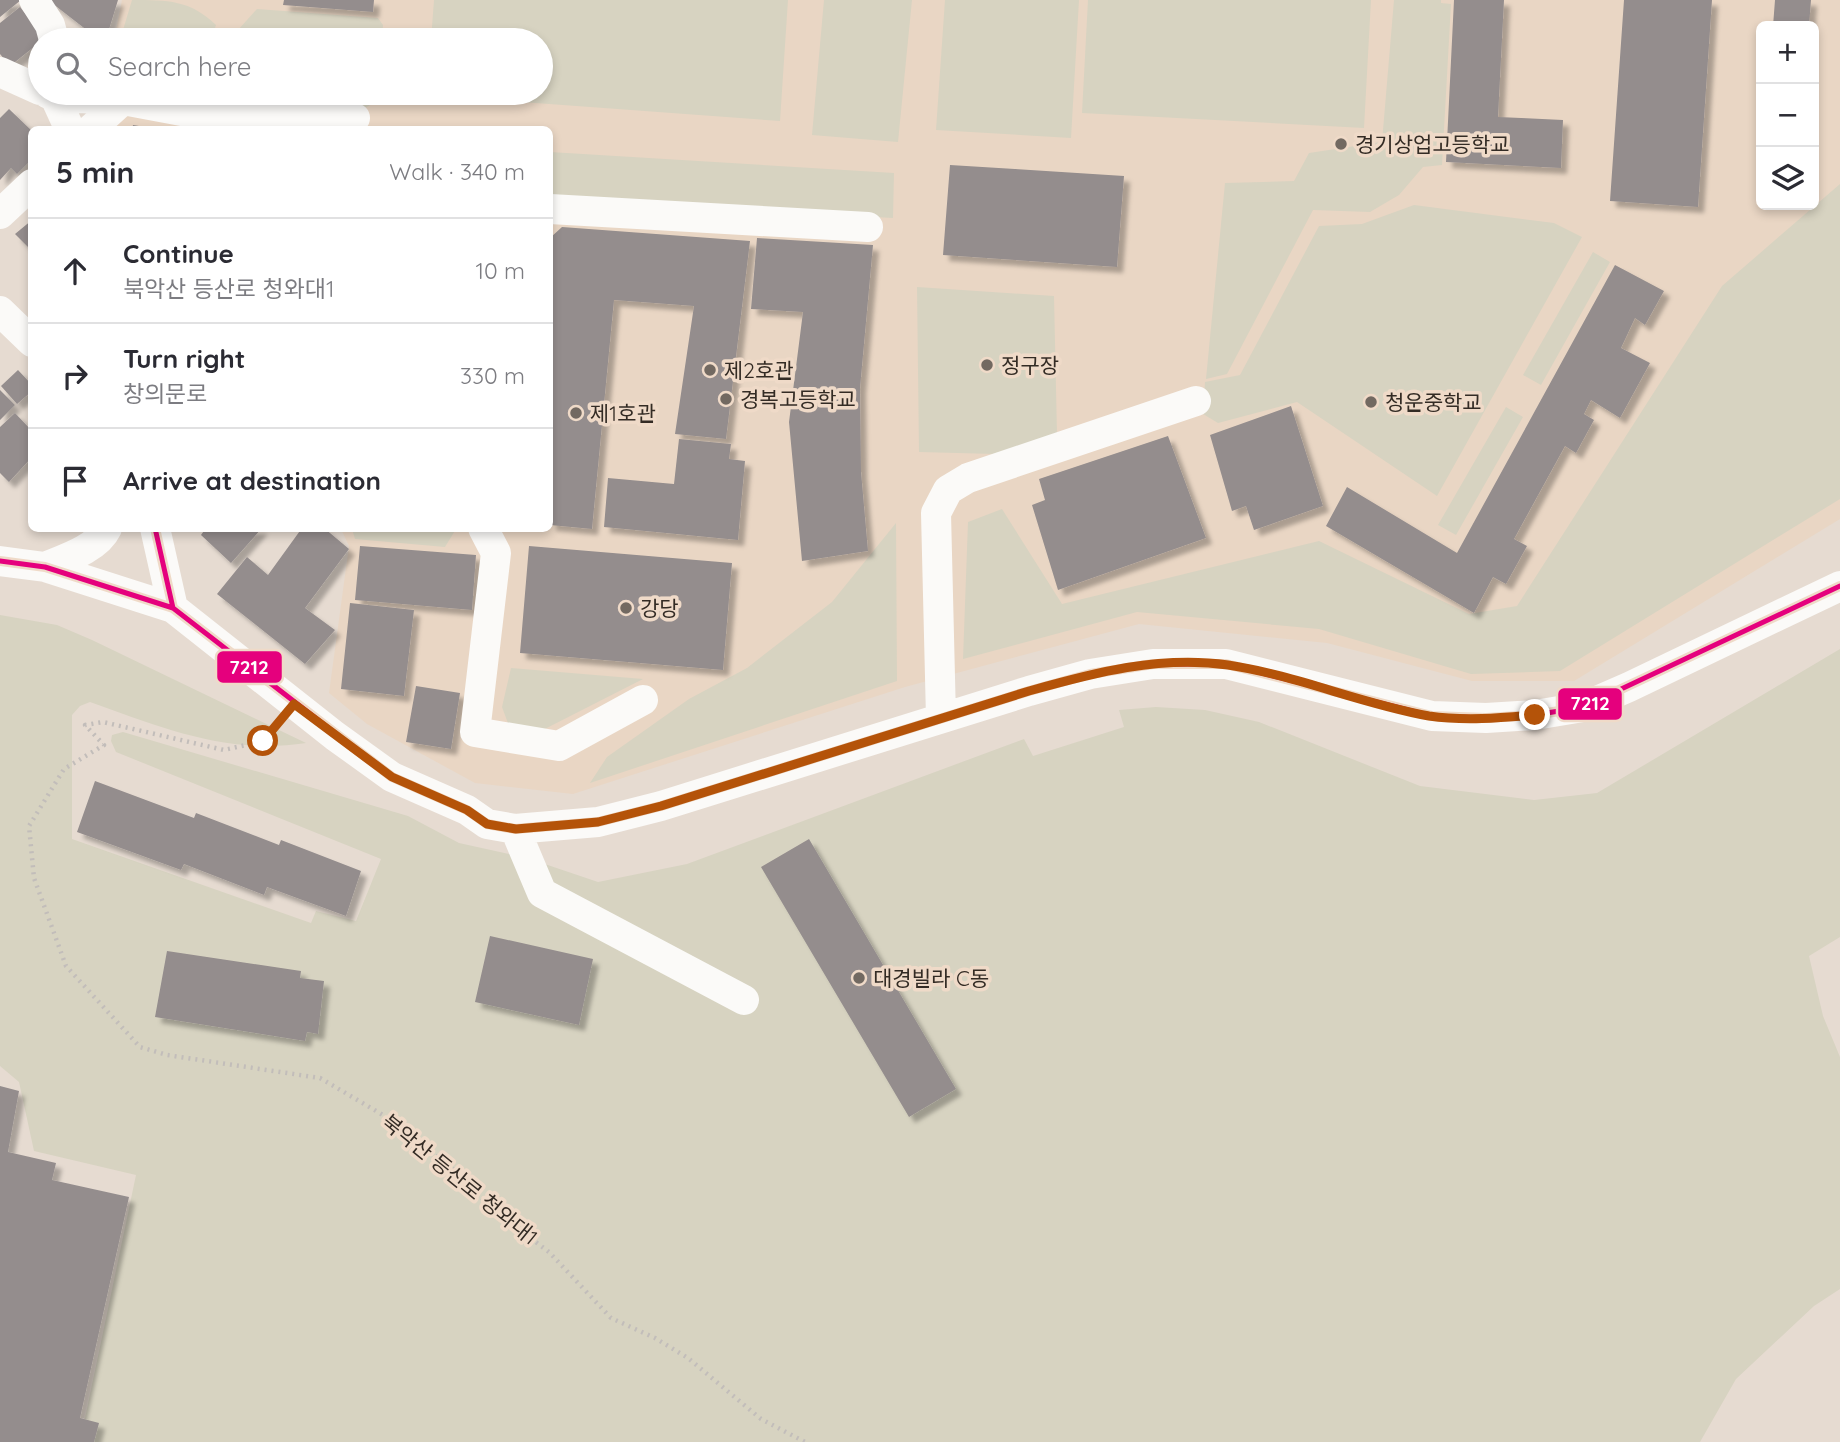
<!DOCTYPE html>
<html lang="en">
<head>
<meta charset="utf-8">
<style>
  :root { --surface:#fff; --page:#f7f7f7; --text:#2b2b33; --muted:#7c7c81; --line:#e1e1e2 }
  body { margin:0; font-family:Quicksand,"Noto Sans KR",sans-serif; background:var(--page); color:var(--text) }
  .controls { position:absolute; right:21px; top:21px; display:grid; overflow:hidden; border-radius:10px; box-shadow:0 4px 10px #0003 }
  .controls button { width:63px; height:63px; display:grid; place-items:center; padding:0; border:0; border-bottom:2px solid var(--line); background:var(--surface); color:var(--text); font:35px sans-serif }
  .stop { position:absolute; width:21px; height:21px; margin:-16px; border:5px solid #b45309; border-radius:50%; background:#fff }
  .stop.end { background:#b45309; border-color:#fff; box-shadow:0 2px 7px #0008 }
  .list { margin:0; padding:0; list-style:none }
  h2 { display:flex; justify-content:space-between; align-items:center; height:91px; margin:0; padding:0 28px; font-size:30px }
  h2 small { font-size:23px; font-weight:400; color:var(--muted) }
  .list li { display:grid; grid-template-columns:46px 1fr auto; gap:21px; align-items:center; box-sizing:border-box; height:105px; padding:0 28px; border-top:2px solid var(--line) }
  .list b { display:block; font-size:26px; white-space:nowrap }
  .list p { margin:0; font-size:23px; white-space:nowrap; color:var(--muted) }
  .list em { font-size:23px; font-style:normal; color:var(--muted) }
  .icon { flex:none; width:38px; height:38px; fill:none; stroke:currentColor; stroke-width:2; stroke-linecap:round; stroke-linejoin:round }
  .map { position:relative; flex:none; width:1840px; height:1442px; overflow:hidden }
  .search { position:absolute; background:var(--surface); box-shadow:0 4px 10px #0003; left:28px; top:28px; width:525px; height:77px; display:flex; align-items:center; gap:18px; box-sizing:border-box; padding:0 24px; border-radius:38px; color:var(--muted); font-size:26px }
  .panel { position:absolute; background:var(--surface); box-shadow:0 4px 10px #0003; left:28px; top:126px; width:525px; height:406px; border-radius:10px }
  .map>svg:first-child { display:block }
  .built { fill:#e9d6c4; fill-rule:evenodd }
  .green { fill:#d7d3c1 }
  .building { fill:#948d8d; filter:url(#shadow) }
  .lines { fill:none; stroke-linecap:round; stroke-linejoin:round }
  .path { stroke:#c2bdba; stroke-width:4.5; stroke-dasharray:2 5; stroke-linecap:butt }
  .minor { stroke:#fbfaf8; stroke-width:30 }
  .bus-1-casing { stroke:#efdac8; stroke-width:10 }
  .bus-1 { stroke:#e5007d; stroke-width:5 }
  .route { stroke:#b45309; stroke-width:9 }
  .poi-dot { fill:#726961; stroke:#efdac8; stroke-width:2.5 }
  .labels { text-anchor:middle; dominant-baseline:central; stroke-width:7; stroke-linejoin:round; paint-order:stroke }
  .poi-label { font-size:21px; fill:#332b24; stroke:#efdac8; text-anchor:start }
  .street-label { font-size:21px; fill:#332b24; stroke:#efdac8 }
  .line-badge { stroke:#efdac8; stroke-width:2.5 }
  .badge-label { font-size:19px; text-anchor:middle; font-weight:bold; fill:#fff }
</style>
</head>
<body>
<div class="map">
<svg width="1840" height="1442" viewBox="0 0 1840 1442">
  <defs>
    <filter id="shadow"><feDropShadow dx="6" dy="6" stdDeviation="2" flood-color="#0004"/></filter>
  </defs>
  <rect width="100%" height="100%" fill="#e6dbd1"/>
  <!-- built -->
  <path class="built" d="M122 0H1840V519L1574 681H1472L1327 643 1139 624 905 687 573 794 475 783 367 724 329 693 349 546 341 529 550 528V130H106L108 93H541V40H114ZM1761 26H1814V205H1761Z"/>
  <!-- green -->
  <path class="green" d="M132 0C168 0 190 0 216 25L211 40H120Z
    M434 0H788L780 121 427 95V93H541V40H431Z
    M824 0H912L898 142 812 135Z
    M945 0H1079L1071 138 936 130Z
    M1088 0H1371L1364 128 1082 113Z
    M1394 0H1441V3L1451 4 1442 165 1423 167 1399 195 1370 212 1313 210 1227 374 1206 379 1225 183 1294 181 1309 153 1382 142Z
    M257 9 378 18 383 25 382 40H229Z
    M223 93H377L376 102 363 109 270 104Z
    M550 152 894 173 893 218 550 199Z
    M1840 184V499L1560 671 1471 674 1319 629 1137 612 963 659 968 522 1002 509 1062 604 1319 541 1469 614 1517 606 1722 286Z
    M1414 205 1554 223 1582 237 1437 496 1297 402 1218 423 1203 414 1205 382 1240 375 1319 226 1362 224Z
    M1593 252 1610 262 1541 385 1523 375Z
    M917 287 1054 296 1057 434 995 454 919 452Z
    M1506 407 1523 417 1456 535 1438 525Z
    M896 523 897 681 590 783 607 757 689 699 747 668 832 602Z
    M352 529V528L456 529 445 547 355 539Z
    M0 615 57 625 92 640 306 743C228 755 162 728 90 702L80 706 72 715V839L311 923 316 911 356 921 381 859 116 752 111 741 112 735 123 732 408 816 459 843 527 858 598 882 687 864 1024 739 1033 756 1124 727 1119 710 1156 707 1205 710 1259 722 1420 786 1534 800 1597 793 1840 649V937L1809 956 1823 1016 1840 1057V1289L1814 1306 1736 1379 1700 1442H80L136 1175 34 1151 19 1082 0 1066Z
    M511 668 643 679 531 736 509 726 502 707Z"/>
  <!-- building -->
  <path class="building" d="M0 0H21L0 17Z
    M48 0H118L107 36 88 31Z
    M284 0H374L373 12 283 5Z
    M1454 0H1504L1498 117 1563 120 1561 168 1446 162Z
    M1624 0H1712L1698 207 1610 201Z
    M1775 0H1811L1809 26H1773Z
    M20 7 45 38 10 66 0 54V23Z
    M9 109 32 131V159L17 174 11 168 0 180V118Z
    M133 125 151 128V130H132Z
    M950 165 1124 176 1117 267 943 255Z
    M32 220V251L15 234Z
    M562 227 750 241 726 439 675 434 694 306 614 300 592 529 550 525V238Z
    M757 238 873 245 860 388 861 472 868 551 802 561 789 422 803 312 751 309Z
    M1615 265 1664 291 1645 325 1635 318 1621 348 1650 363 1620 418 1591 400 1584 414 1594 420 1576 453 1565 446 1514 539 1527 546 1506 584 1493 577 1474 613 1326 526 1347 487 1457 553Z
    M18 370 32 385V391L17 404 1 386Z
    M0 390 15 405 0 420Z
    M1291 406 1323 506 1254 530 1246 506 1232 511 1210 435Z
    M15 413 32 431V457L9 482 0 473V427Z
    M1168 436 1206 538 1058 590 1032 505 1045 500 1039 479Z
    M679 439 731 444 729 459 745 461 738 540 604 527 608 478 674 484Z
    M206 528H262L231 563 201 535Z
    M302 528H324L349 549 305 608 335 630 305 664 217 594 247 557 268 575Z
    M360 546 476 555 472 610 355 600Z
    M529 546 732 563 723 670 520 653Z
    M350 603 414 610 404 696 341 689Z
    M416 686 460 693 451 749 406 742Z
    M95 781 194 818 196 813 279 845 281 840 361 871 346 916 267 887 264 895 184 864 181 870 77 832Z
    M809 839 956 1089 909 1117 761 867Z
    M490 936 593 959 579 1025 475 1002Z
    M167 951 301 971 300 978 324 981 318 1034 307 1032 305 1041 155 1017Z
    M0 1086 19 1091 8 1152 56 1163 52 1180 129 1197 80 1418 99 1423 94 1442H0Z"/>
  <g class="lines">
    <!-- path -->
    <path class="path" d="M277 724 263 741 224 750 103 722 85 725 104 745 64 769 29 826 34 878 66 966 140 1047 167 1055 320 1078 388 1118 406 1136 448 1164 496 1212 549 1252 611 1318 655 1338 688 1358 761 1419 805 1442"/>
    <!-- minor -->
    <path class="minor" d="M34 0 50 25 54 40
      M0 72 40 90
      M47 93 55 97 70 130
      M56 93 55 97 123 100
      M90 130 123 100 203 115 355 118
      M550 209 868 227
      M0 214 32 184
      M0 311 32 342
      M155 528 173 608
      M483 528 496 553 475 732 559 746 643 700
      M0 561 45 567 173 608 335 736 392 777 467 810 487 824 515 829 598 822 661 806 1029 691 1090 674 1153 664H1226L1432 716 1486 718 1535 715 1583 707 1629 687 1840 586
      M45 567C64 559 97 549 107 528
      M941 718 936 513 948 490 968 478 1196 401
      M515 829 542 893 744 1000"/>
    <defs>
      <path id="bus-1" d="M155 528 173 608
        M0 561 45 567 173 608 392 777 467 810 487 824 515 829 598 822 661 806 1029 691 1090 674 1153 664H1226L1432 716 1486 718 1535 715 1583 707 1840 586"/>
    </defs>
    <!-- bus-1 casing -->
    <use href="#bus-1" class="bus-1-casing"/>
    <!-- bus-1 -->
    <use href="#bus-1" class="bus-1"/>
  </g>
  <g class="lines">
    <!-- route -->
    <path class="route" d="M263 741 294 704 392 777 467 810 487 824 516 829 598 822 661 806 1029 691C1093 673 1160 655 1228 665 1296 675 1361 704 1429 716 1464 721 1500 718 1535 715"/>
  </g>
  <!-- markers -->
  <g class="poi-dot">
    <circle cx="1341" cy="144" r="7"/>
    <circle cx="987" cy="365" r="7"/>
    <circle cx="710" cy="370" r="7"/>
    <circle cx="726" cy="399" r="7"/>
    <circle cx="1371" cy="402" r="7"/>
    <circle cx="576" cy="413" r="7"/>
    <circle cx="626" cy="608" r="7"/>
    <circle cx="859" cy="978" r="7"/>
  </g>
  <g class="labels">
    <!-- poi labels -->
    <g class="poi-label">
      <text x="1355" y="144">경기상업고등학교</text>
      <text x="1001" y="365">정구장</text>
      <text x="724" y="370">제2호관</text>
      <text x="740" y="399">경복고등학교</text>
      <text x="1385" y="402">청운중학교</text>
      <text x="590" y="413">제1호관</text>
      <text x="640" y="608">강당</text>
      <text x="873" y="978">대경빌라 C동</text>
    </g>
    <!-- street labels -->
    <g class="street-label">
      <text transform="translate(460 1179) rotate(39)">북악산 등산로 청와대1</text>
    </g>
  </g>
  <g class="line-badge">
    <rect x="216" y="650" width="67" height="34" rx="7" fill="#e5007d"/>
    <rect x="1557" y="687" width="66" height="34" rx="7" fill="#e5007d"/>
  </g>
  <g class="badge-label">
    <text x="249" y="674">7212</text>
    <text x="1590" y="710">7212</text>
  </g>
</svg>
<div class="controls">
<button>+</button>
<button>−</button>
<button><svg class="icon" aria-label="layers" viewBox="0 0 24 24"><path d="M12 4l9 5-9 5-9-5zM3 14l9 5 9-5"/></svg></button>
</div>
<div class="stop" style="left:263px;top:741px"></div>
<div class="stop end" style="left:1535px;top:715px"></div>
<div class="search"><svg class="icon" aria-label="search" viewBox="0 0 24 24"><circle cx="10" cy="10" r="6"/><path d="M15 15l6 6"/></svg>Search here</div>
<section class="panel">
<h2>5 min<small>Walk · 340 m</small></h2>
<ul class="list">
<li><svg class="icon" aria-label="ahead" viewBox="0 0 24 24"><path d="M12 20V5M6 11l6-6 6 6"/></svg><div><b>Continue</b><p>북악산 등산로 청와대1</p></div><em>10 m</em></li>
<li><svg class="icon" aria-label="right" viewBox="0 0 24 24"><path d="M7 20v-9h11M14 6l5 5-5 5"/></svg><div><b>Turn right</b><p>창의문로</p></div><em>330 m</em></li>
<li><svg class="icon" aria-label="arrive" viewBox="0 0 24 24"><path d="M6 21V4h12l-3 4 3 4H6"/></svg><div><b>Arrive at destination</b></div></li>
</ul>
</section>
</div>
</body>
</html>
